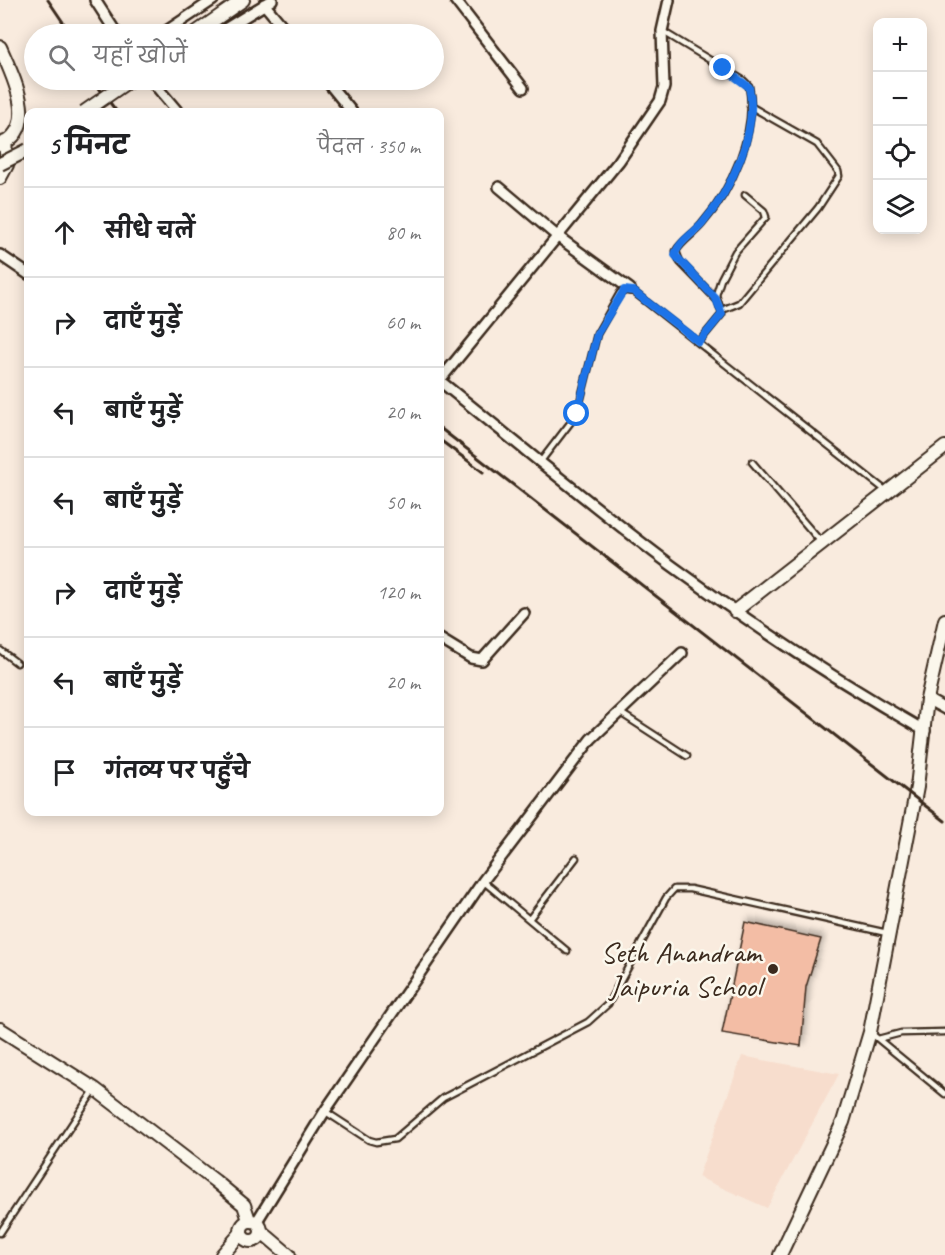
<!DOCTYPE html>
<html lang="hi">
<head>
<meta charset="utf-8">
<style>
  :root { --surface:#fff; --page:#f2f2f2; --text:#202124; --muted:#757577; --line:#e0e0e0 }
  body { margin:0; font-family:Caveat,"Playpen Sans Deva",sans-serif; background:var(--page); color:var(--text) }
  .controls { position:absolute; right:18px; top:18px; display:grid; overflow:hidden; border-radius:12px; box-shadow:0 3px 15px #0003 }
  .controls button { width:54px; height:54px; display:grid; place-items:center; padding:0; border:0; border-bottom:2px solid var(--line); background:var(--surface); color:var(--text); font:30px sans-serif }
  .stop { position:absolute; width:18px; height:18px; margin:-14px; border:4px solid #1a73e8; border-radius:50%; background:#fff }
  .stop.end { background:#1a73e8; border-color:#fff; box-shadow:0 2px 6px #0008 }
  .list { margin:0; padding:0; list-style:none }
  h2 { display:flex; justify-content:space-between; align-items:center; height:78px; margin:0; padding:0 24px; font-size:26px }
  h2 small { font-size:20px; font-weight:400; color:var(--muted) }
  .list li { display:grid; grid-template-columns:39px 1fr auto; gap:18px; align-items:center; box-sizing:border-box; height:90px; padding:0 24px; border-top:2px solid var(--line) }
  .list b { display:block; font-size:22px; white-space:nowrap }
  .list em { font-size:20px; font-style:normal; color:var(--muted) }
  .icon { flex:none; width:33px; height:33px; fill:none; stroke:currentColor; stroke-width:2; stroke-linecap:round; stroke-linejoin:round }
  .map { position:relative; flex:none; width:945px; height:1255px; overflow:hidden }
  .search { position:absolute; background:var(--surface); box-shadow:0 3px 15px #0003; left:24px; top:24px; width:420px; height:66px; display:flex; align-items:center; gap:15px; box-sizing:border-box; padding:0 21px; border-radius:33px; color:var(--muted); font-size:22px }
  .panel { position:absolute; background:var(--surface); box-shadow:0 3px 15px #0003; left:24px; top:108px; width:420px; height:708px; border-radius:12px }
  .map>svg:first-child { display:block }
  .built { fill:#f7ddcd }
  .building { fill:#f3bda5; stroke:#3b2a1e; stroke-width:1.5; filter:url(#shadow) }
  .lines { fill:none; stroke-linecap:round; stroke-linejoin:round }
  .service-casing { stroke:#3b2a1e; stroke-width:9 }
  .minor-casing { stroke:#3b2a1e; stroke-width:14 }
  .tertiary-casing { stroke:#3b2a1e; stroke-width:16 }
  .service { stroke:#fbf7ec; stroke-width:4.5 }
  .minor { stroke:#fbf7ec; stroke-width:9 }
  .tertiary { stroke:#fbf7ec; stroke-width:12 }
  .rail { stroke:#3b2a1e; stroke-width:3 }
  .tertiary-bridge-casing { stroke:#3b2a1e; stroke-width:16; stroke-linecap:butt }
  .tertiary-bridge { stroke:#fbf7ec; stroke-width:12 }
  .route { stroke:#1a73e8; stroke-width:8 }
  .poi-dot { fill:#3b2a1e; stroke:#fbf7ec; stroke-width:2 }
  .labels { text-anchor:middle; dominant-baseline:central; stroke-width:5; stroke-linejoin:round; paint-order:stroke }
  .poi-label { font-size:30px; fill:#3b2a1e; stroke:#fbf7ec; text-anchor:end }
</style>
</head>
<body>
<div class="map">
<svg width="945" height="1255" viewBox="0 0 945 1255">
  <defs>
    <filter id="shadow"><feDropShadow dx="3.5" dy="-3.5" stdDeviation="3" flood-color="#0004"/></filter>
  </defs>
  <rect width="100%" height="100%" fill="#f9ebde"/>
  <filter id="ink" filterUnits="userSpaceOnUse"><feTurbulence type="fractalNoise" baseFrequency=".0167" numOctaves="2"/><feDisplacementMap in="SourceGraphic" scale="12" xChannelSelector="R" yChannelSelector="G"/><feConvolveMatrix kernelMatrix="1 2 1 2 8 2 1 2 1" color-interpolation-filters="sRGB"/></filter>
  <g filter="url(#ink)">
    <!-- built -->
    <path class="built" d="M742 1056 839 1074 767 1208 698 1177Z"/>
    <!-- building -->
    <path class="building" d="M745 922 821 939 806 987 801 1046 722 1033Z"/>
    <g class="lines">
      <defs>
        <path id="service" d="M662 31 743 80 749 86C758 132 731 191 702 224 694 234 682 241 676 251L680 262 716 299
          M722 310 739 303 818 208 839 176 838 171 817 144 750 106
          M699 342 722 314 716 295 721 279 735 252 766 217 764 211 745 195
          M541 461 577 414 597 334 620 293 630 289 885 490
          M752 462 821 542
          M0 650 17 663
          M619 712 687 756
          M483 881 567 951
          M530 918 576 858
          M872 1034 945 1094
          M878 1039 901 1033 945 1032
          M326 1112 369 1140 376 1142 395 1139 443 1098 588 1022 608 1004 666 898 674 889H690L887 933
          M0 1233 95 1089"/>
        <path id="minor" d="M95 0 117 34
          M455 0 523 88
          M264 4 289 34
          M162 34 213 0
          M217 34 272 0
          M151 80 178 112
          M326 80 352 112
          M499 187 557 236 630 289
          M0 255 28 274
          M440 380 619 161 660 101 664 87 662 31 669 0
          M440 381C516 442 592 506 671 565 752 625 836 680 925 731
          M440 639 471 658 482 660 524 613
          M927 699 945 709
          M257 1221 325 1111 483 881 591 739 682 653"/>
        <path id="tertiary" d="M194 34 243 0
          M0 47C12 75 41 128 0 145
          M0 178 7 165 5 142
          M735 611 945 447
          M0 1029 95 1089 215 1181 244 1205 249 1220
          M241 1231a10 10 0 1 1 20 0a10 10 0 1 1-20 0Z
          M262 1232 289 1255
          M222 1255 241 1233
          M780 1255 843 1122 870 1032 917 787 927 699 945 620"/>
      </defs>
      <!-- service casing -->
      <use href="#service" class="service-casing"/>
      <!-- minor casing -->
      <use href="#minor" class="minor-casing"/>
      <!-- tertiary casing -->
      <use href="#tertiary" class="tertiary-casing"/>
      <!-- service -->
      <use href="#service" class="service"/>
      <!-- minor -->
      <use href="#minor" class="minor"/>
      <!-- tertiary -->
      <use href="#tertiary" class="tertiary"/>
      <!-- rail -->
      <path class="rail" d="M48 0 71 34
        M93 80 117 112
        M440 428 945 821
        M440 440 483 472"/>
      <defs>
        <path id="tertiary-bridge" d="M84 112 130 80
          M0 164 28 150"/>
      </defs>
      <!-- tertiary-bridge casing -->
      <use href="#tertiary-bridge" class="tertiary-bridge-casing"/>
      <!-- tertiary-bridge -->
      <use href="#tertiary-bridge" class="tertiary-bridge"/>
    </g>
  </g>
  <g class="lines" filter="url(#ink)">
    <!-- route -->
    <path class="route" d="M577 414 597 334 624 290 633 291 699 342 722 314 716 299 675 255C678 242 694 233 702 224 731 190 759 132 749 87L723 68"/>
  </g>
  <!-- markers -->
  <circle class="poi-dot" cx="773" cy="969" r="6"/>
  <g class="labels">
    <!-- poi labels -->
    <g class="poi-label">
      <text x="761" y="952">Seth Anandram<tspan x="761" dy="34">Jaipuria School</tspan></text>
    </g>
  </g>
</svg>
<div class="controls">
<button>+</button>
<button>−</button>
<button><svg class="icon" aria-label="locate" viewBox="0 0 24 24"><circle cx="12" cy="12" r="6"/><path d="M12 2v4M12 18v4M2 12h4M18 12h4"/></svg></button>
<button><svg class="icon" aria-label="layers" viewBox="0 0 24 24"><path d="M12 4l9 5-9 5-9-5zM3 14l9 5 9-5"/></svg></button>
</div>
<div class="stop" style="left:577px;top:414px"></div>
<div class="stop end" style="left:723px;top:68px"></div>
<div class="search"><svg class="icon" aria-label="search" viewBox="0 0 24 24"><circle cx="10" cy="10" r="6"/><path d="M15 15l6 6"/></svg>यहाँ खोजें</div>
<section class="panel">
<h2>5 मिनट<small>पैदल · 350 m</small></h2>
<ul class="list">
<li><svg class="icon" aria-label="ahead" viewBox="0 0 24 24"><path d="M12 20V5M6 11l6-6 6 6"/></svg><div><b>सीधे चलें</b></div><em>80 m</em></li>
<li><svg class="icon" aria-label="right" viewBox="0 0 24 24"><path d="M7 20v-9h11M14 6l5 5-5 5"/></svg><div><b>दाएँ मुड़ें</b></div><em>60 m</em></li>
<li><svg class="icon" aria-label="left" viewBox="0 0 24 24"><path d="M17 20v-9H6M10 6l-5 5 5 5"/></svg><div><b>बाएँ मुड़ें</b></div><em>20 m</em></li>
<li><svg class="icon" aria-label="left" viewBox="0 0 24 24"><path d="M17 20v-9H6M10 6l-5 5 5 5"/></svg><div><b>बाएँ मुड़ें</b></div><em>50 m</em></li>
<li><svg class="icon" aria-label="right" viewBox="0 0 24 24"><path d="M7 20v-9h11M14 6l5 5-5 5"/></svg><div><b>दाएँ मुड़ें</b></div><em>120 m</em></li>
<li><svg class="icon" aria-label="left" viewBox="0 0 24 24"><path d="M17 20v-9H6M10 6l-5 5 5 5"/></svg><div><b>बाएँ मुड़ें</b></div><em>20 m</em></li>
<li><svg class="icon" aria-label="arrive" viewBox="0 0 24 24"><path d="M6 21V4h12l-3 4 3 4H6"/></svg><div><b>गंतव्य पर पहुँचे</b></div></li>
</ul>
</section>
</div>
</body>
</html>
